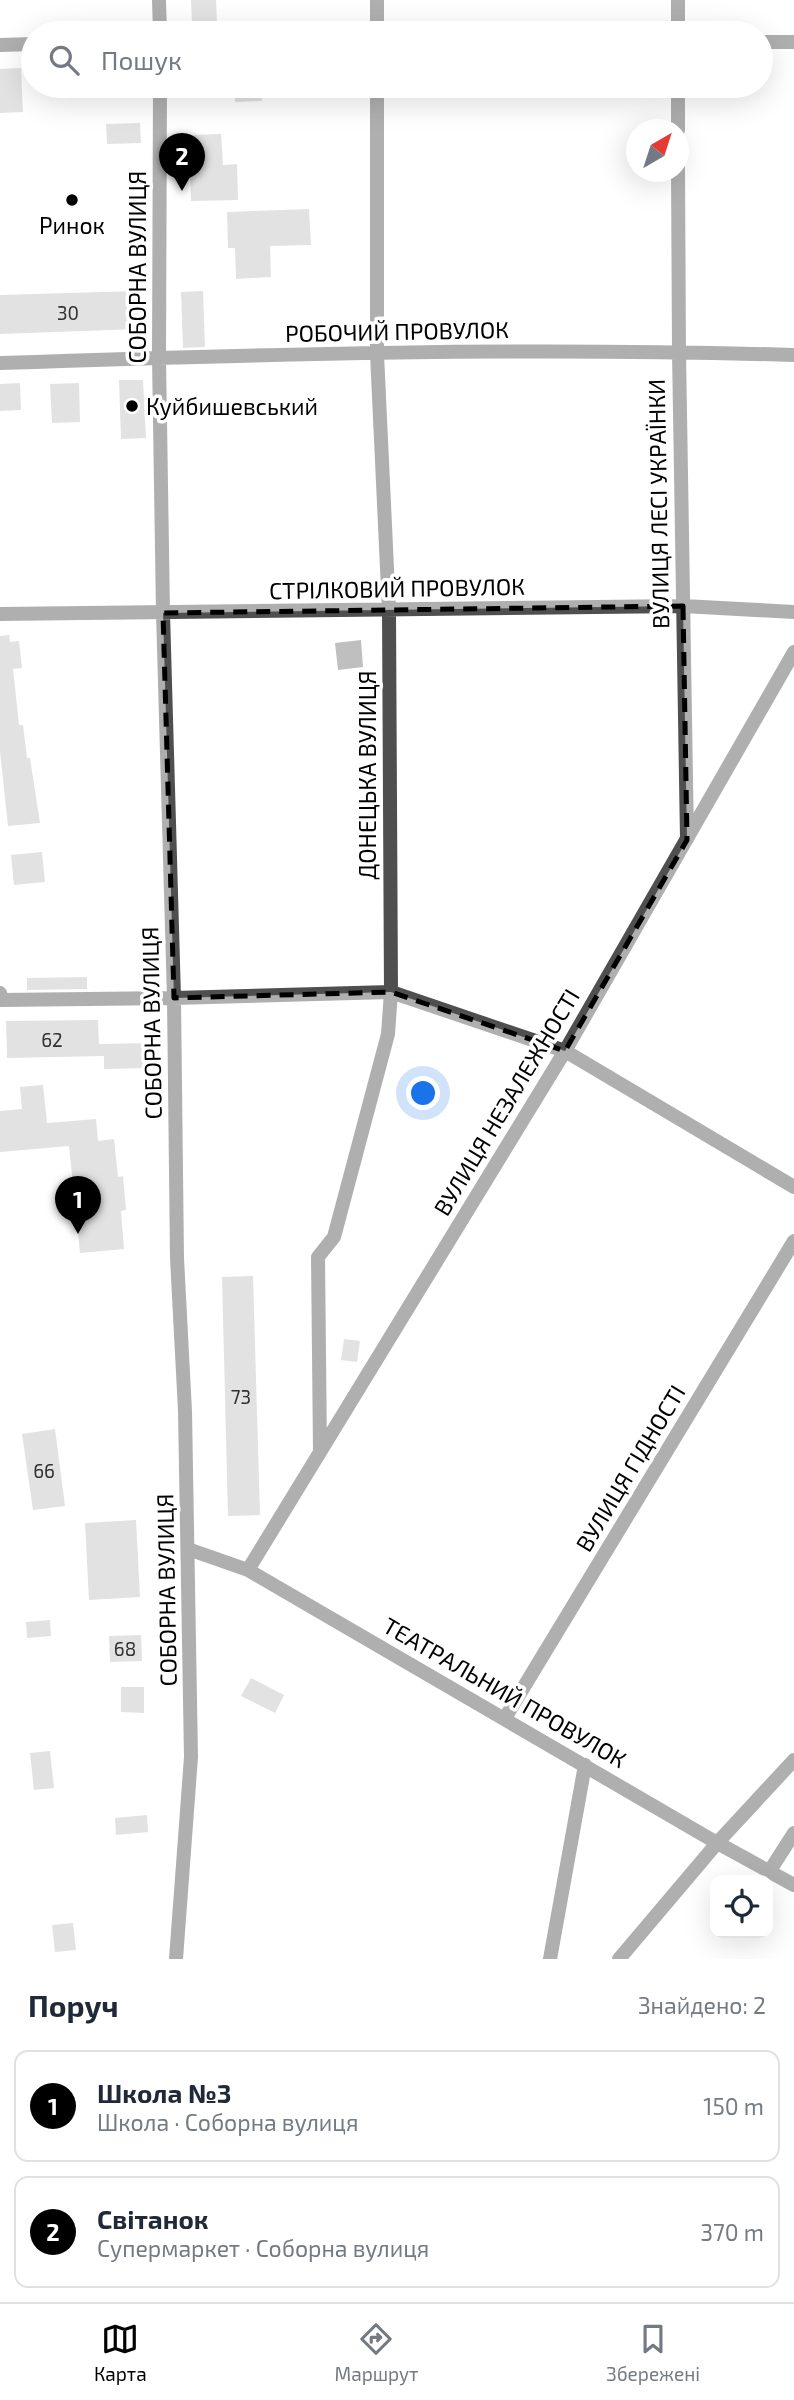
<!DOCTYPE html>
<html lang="uk">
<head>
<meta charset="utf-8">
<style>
  :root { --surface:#fff; --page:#f6f6f7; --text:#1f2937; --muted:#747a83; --line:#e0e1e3; --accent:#000 }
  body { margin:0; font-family:"Exo 2",sans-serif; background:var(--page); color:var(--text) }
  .controls { position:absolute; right:21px; bottom:21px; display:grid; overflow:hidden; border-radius:14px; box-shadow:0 7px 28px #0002 }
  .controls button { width:63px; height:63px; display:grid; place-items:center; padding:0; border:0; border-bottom:2px solid var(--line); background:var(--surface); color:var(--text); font:35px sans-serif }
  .compass { position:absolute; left:626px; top:119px; width:63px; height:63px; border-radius:50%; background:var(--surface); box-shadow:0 7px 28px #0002; rotate:39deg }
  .you { position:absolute; left:424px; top:1094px; width:24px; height:24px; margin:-18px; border:5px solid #fff; border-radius:50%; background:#1a73e8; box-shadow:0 0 0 10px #1a73e833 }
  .badge { display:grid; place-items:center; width:46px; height:46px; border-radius:50%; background:var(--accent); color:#fff; font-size:23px; font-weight:700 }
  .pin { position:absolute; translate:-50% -58px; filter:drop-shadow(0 2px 4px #0008) }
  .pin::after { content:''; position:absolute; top:37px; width:24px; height:21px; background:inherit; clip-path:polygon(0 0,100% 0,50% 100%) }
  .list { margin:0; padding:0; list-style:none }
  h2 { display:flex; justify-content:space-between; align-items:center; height:91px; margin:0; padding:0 28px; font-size:30px }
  h2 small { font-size:23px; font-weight:400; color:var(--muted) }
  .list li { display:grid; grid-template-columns:46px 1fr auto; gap:21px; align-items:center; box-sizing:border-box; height:112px; margin:0 14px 14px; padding:0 14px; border:2px solid var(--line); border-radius:14px }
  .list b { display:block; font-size:26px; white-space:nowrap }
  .list p { margin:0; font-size:23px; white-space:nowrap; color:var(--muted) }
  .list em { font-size:23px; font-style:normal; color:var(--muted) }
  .icon { flex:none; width:38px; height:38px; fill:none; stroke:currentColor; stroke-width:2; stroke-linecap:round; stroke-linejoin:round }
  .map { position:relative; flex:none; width:794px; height:1959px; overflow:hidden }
  .search { position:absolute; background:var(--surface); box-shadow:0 7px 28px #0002; left:21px; right:21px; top:21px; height:77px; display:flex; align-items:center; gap:18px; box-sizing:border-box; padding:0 24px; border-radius:38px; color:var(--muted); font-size:26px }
  .sheet { height:343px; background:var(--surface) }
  nav { display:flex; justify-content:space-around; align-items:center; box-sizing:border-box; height:98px; border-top:2px solid var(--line); background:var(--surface); font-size:19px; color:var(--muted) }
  nav a { display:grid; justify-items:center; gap:4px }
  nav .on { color:var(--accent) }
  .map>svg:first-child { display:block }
  .building { fill:#bfbfbf }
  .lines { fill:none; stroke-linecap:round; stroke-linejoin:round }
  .street { stroke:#4f4f4f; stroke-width:14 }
  .marked { fill:none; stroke:#000; stroke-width:5; stroke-dasharray:14 9; stroke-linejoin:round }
  .poi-dot { fill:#000; stroke:#fff; stroke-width:2.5 }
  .labels { text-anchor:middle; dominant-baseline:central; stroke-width:7; stroke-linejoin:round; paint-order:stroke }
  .number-label { font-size:19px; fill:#303030 }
  .poi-label { font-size:23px; fill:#000; stroke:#fff }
  .street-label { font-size:23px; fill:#000; stroke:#fff }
</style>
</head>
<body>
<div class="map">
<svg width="794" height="1959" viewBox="0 0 794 1959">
  <rect width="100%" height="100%" fill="#fff"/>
  <!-- building -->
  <path class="building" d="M191 0H216L217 24H192Z
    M21 68 23 112 0 113V69Z
    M234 86H261L262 101 235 102Z
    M140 123 141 143 107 144 106 124Z
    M221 134 223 165 237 164 238 200 191 201 189 135Z
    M309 209 311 245 270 246 271 277 236 279 235 248H228L227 212Z
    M136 291 138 329 0 334V295Z
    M203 291 205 347 183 348 181 292Z
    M119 380H143L146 438 121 439Z
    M20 383 21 410 0 411V384Z
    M79 383 80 422 52 423 50 384Z
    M9 635 10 642 19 641 22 668 13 669 19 725H23L27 758H30L40 823 8 826 0 751V636Z
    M361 640 363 667 338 670 335 643Z
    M42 852 45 882 14 885 11 855Z
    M87 977V989L27 990V978Z
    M98 1020 99 1044 152 1043V1068L104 1069V1056L7 1058 6 1021Z
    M43 1085 47 1123 96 1119 98 1141 114 1139 118 1177 123 1176 126 1210 121 1211 124 1249 80 1253 69 1146 0 1152V1111L22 1109 20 1087Z
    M253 1276 260 1515 228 1516 222 1277Z
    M344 1339 360 1341 357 1362 341 1360Z
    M55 1429 65 1506 33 1510 22 1434Z
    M136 1520 140 1597 89 1600 85 1523Z
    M50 1620 51 1636 27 1638 26 1622Z
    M141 1635 142 1661 110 1662 109 1636Z
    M251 1678 284 1695 275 1713 241 1696Z
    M121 1687H144V1713L121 1712Z
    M50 1751 54 1788 34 1790 30 1753Z
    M147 1815 148 1832 116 1835 115 1818Z
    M73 1923 76 1950 55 1952 52 1925Z"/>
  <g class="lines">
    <!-- street -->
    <path class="street" d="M159 0 160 33
      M678 0V33
      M377 33V0
      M761 42H794
      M0 45 33 44
      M160 86 159 357 163 613 174 998 177 1258 185 1411 191 1757 176 1959
      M678 86V130
      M678 167 679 352 687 839
      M0 363C264 354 530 347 794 355
      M0 614 683 606 794 612
      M0 993 1 1000 174 998 391 992 565 1051 794 1187
      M320 1451 318 1257 334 1237 388 1034 391 992 389 611 377 354V86
      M188 1549 248 1570 712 1840 794 1885
      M248 1570 565 1051 794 652
      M505 1718 794 1241
      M769 1872 794 1833
      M550 1959 585 1765
      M619 1959 718 1842 794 1760"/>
  </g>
  <!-- marked area -->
  <path d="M0 0H794V1959H0ZM683 606 687 840 565 1051 391 992 174 998 163 613Z" fill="#fff" fill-opacity=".55" fill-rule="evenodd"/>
  <path class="marked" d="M683 606 687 840 565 1051 391 992 174 998 163 613Z"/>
  <!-- markers -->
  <g class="poi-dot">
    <circle cx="72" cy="200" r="7"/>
    <circle cx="132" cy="406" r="7"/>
  </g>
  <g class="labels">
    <!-- number labels -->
    <g class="number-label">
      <text x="68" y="312">30</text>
      <text x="52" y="1039">62</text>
      <text x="241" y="1396">73</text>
      <text x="44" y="1470">66</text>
      <text x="125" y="1648">68</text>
    </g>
    <!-- poi labels -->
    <g class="poi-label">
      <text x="72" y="225">Ринок</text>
      <text x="146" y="406" text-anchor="start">Куйбишевський</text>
    </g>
    <!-- street labels -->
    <g class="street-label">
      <text transform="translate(137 267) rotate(-90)">СОБОРНА ВУЛИЦЯ</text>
      <text transform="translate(397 331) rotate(-1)">РОБОЧИЙ ПРОВУЛОК</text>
      <text transform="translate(658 504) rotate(-91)">ВУЛИЦЯ ЛЕСІ УКРАЇНКИ</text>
      <text transform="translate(397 588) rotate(-1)">СТРІЛКОВИЙ ПРОВУЛОК</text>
      <text transform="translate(367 775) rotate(-90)">ДОНЕЦЬКА ВУЛИЦЯ</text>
      <text transform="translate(151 1023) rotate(-91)">СОБОРНА ВУЛИЦЯ</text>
      <text transform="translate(506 1102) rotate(-59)">ВУЛИЦЯ НЕЗАЛЕЖНОСТІ</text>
      <text transform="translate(630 1468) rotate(-59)">ВУЛИЦЯ ГІДНОСТІ</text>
      <text transform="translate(166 1590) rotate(-91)">СОБОРНА ВУЛИЦЯ</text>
      <text transform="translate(505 1692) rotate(30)">ТЕАТРАЛЬНИЙ ПРОВУЛОК</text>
    </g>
  </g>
</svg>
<div class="controls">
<button><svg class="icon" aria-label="locate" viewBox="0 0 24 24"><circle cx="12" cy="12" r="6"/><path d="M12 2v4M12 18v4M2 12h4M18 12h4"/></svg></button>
</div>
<svg class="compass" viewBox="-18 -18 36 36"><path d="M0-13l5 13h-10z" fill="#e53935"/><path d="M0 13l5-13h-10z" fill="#747a83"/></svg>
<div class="you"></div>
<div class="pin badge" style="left:78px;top:1234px">1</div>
<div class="pin badge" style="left:182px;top:191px">2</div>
<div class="search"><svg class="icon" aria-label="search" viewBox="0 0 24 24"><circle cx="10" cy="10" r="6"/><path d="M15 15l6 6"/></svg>Пошук</div>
</div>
<section class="sheet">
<h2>Поруч<small>Знайдено: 2</small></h2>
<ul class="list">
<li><span class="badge">1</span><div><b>Школа №3</b><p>Школа · Соборна вулиця</p></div><em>150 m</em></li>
<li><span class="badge">2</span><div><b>Світанок</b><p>Супермаркет · Соборна вулиця</p></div><em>370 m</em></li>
</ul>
</section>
<nav>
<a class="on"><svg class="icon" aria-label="map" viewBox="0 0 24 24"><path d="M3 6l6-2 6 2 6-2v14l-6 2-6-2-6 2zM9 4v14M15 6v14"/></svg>Карта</a>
<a><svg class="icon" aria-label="directions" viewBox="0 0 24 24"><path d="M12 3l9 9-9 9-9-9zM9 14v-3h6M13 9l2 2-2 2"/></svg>Маршрут</a>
<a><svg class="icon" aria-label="saved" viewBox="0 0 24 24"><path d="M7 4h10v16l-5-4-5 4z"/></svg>Збережені</a>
</nav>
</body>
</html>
